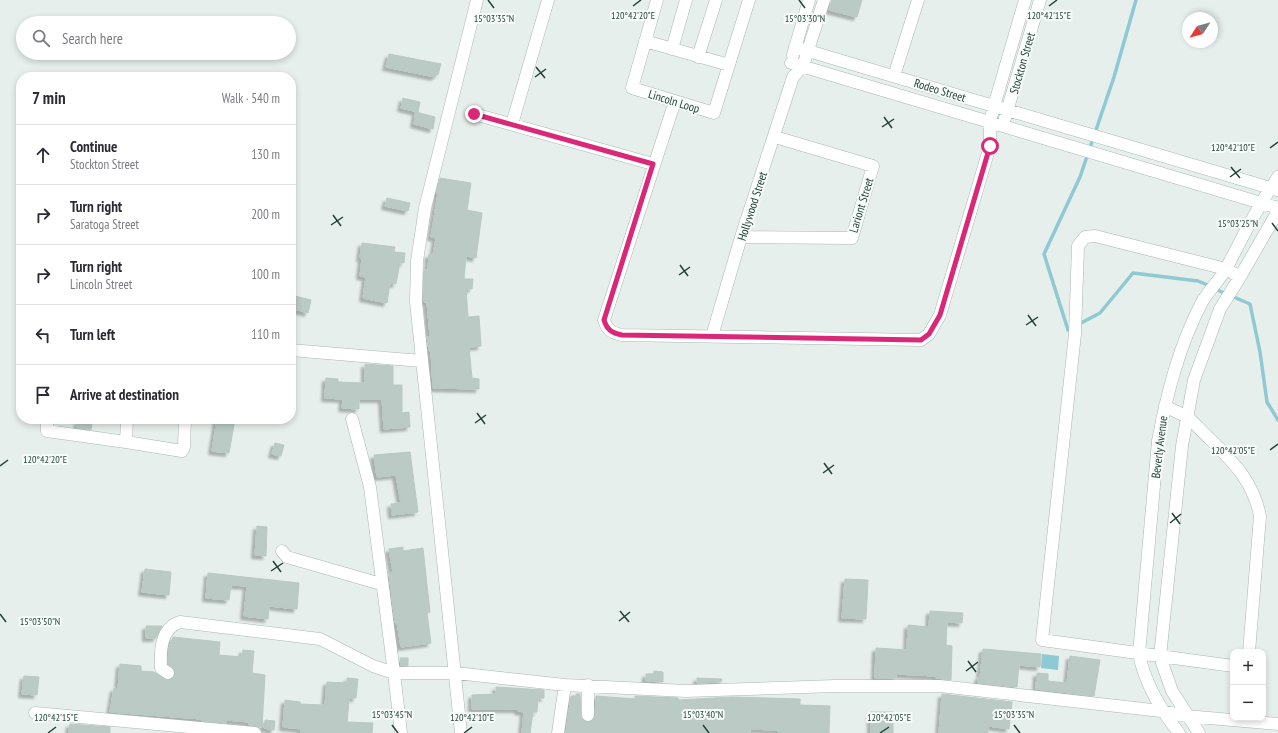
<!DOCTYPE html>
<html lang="en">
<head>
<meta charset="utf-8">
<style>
  :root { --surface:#fff; --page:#f7f7f7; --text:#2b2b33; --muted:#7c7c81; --line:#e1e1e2 }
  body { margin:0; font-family:"PT Sans Narrow",sans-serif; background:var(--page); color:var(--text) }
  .controls { position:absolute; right:12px; bottom:12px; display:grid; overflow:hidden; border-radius:8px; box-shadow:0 2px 6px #0003 }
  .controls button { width:36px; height:36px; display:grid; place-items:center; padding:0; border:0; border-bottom:1px solid var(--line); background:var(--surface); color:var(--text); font:20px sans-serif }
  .compass { position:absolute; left:1182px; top:12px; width:36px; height:36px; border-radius:50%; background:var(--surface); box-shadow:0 2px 6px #0003; rotate:234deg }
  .stop { position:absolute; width:12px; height:12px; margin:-9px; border:3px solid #db2777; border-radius:50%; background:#fff }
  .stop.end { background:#db2777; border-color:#fff; box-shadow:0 1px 4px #0008 }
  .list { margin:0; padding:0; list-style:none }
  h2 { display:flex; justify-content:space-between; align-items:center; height:52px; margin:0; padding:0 16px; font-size:17px }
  h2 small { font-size:13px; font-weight:400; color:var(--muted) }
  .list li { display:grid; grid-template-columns:26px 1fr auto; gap:12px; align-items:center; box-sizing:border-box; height:60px; padding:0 16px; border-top:1px solid var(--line) }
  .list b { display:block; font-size:15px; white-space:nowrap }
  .list p { margin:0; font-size:13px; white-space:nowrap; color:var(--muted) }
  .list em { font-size:13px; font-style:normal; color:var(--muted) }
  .icon { flex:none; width:22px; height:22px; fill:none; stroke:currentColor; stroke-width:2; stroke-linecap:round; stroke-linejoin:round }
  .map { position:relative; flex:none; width:1278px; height:733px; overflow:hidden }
  .search { position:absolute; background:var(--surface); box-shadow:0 2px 6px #0003; left:16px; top:16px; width:280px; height:44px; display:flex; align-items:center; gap:10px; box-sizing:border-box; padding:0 14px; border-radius:22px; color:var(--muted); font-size:15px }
  .panel { position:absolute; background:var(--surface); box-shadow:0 2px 6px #0003; left:16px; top:72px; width:280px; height:352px; border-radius:16px }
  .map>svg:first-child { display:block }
  .water { fill:#8ec9d4 }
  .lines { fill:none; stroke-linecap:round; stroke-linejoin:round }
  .stream { stroke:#8ec9d4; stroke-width:3.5 }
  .building { fill:#bbcac4; stroke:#b8c9c2; filter:url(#shadow) }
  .minor-casing { stroke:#a8b8b2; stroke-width:13 }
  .minor { stroke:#fff; stroke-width:12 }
  .route { stroke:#db2777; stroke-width:5 }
  .ticks { fill:none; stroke:#24423a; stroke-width:1.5 }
  .labels { text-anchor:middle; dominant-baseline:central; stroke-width:4; stroke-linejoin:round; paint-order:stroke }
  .street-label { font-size:12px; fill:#24423a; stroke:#f7fbf9 }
  .ticks-label { font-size:10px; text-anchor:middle; fill:#24423a; stroke:#f7fbf9; stroke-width:4; stroke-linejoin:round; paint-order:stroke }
</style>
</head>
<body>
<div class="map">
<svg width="1278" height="733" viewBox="0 0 1278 733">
  <defs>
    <filter id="shadow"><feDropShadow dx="-3.5" dy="3.5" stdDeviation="1" flood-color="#0004"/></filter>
  </defs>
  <rect width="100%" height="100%" fill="#e6efeb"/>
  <!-- water -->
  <path class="water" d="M1042 654 1059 656 1058 670 1041 668Z"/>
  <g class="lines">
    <!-- stream -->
    <path class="stream" d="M1215 289 1250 304 1260 352 1267 402 1278 420
      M1079 324 1100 313 1133 273 1198 281 1210 286
      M1073 327 1068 330 1044 254 1080 177 1114 77 1136 0"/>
  </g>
  <!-- building -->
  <path class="building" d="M832 0H862L857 17 829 10Z
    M389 54 441 64 438 75 436 74 435 77 386 67Z
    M403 98 420 102 418 112 401 108Z
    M416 112 435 117 433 129 414 124Z
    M440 178 471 183 467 210 482 213 476 258 466 256 464 279H473L472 289H466L468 317 479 316 481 346 469 347 472 378 479 379V389L433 388 431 351H429L427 337 430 336 427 302H424V270H428L429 254 433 255 436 238 431 237 438 193H436Z
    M387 198 410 203 408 211 385 206Z
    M362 243 395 247 394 252 405 253 404 263 400 262 396 284 390 283 387 303 363 298 366 277 360 276 362 258H360Z
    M291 295 311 300 308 313 291 308Z
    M365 364 393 366V385H402V413L409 412 410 427 384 429 382 399H359V409L342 408 343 399 325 398 326 378 338 379V382L365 383Z
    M217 419H235L229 453 212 451Z
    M78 421 92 423 91 430 77 428Z
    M275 443 284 445 281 456 272 454Z
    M410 452 418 512 392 515 391 504 401 503 396 475 377 477 374 455Z
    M257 526 267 527 266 556 255 555Z
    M403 547V551L423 548 430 612 427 613 431 643 401 647 397 622 395 623 389 573 393 572 389 549Z
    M145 569 171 572 169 595 142 592Z
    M208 573 299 583 297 609 269 606 268 619 244 616 247 586 231 585 229 600 206 598Z
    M845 579 868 580 866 619 842 618Z
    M930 611 963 613 962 623 947 622 946 645 952 646 951 680 936 678V676L896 674V678H875L876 648 907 650 908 625 929 627Z
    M146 626H162L156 638H146Z
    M173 637 220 642 219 655 242 657 243 650 254 651 252 673 265 675 262 727 249 725V722L226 720V723L202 721V719L110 712 114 688 118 689 120 664 141 666V671L154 672 167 680 174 678 175 670 168 664V661L169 648Z
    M983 649 1041 654 1040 667 1019 665 1017 687 978 683V677L980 678Z
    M1070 656 1100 660 1094 696 1036 689 1037 673 1048 674V681L1067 683Z
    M400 658H408V666H401Z
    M654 671 663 672V682L646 681V674H654Z
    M24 676 39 677 37 695 22 694Z
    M347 678 358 679 356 698H350L349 701 347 722 373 723 372 733H301V729L283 727 285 700 300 702V704L325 705 327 682 347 683Z
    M697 678 722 679 721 682 697 683Z
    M496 687 544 690V698H538L537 712H533L530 733H522L524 712 518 711V709H472V695L496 694Z
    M576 694H580L581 718 588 722 595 718 596 696 635 699V696L678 698V700L732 697 800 699V705L830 706 829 733H779V731L774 730 750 729V733H566L571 696H576Z
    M942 694 1012 702 1009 729 988 726V733H939Z
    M871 712H893V733H871Z
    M265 720 275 721 274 730 264 728Z
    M70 724 110 727V733H69Z"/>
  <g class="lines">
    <defs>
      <path id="minor" d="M657 0 632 88 714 113 749 0
        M645 41 729 65
        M795 47 1277 190
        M672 49 686 0
        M793 55 809 0
        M698 57 716 0
        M791 63 1278 208
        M894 76 918 0
        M675 101 604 320C607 330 612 333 622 335L921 340 929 334 940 315 990 146V122L994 106 1025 0
        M474 114 653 164
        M1005 118 1040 0
        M512 124 548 0
        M741 237 852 238 873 166 775 137
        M712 336 741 237 793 77 803 66 824 0
        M291 350 421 361
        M1165 406C1172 410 1180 413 1187 417 1195 423 1202 432 1209 438 1234 463 1253 481 1260 516L1249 652
        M47 419V431L126 442 127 419
        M126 442 182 451 184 447 185 419
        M282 551 287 557 294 559 381 584
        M1233 666 1042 640 1075 334 1078 246 1085 237 1095 236 1226 269 1240 277
        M168 673 161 668C160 650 161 628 180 622L320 639 373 666 394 673 370 487 352 419
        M588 685V715
        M35 713 255 733
        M401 733 394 673H456L565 685 686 691 835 686H940L1161 711 1186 716 1278 724
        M461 733 416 302 417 261 425 208 477 0
        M558 733 565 685
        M1179 733C1160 709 1145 684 1139 654L1158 441C1167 393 1179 346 1202 302 1209 290 1220 280 1227 267 1243 236 1258 206 1278 177
        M1199 733 1172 691 1160 657 1182 446 1194 380 1220 309 1240 277 1278 211"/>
    </defs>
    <!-- minor casing -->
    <use href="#minor" class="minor-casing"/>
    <!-- minor -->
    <use href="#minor" class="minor"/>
  </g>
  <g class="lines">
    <!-- route -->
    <path class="route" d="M474 114 653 164 604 320C607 330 612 333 622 335L921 340 929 334 940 315 990 146"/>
  </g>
  <!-- ticks -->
  <path class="ticks" d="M488 0 494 8M799 0 805 8M633 6 641 0M1049 6 1057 0M536 67 545 78M535 77 546 69M884 117 892 128M882 127 894 119M1270 148 1278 142M1231 167 1240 178M1230 177 1241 169M333 215 341 226M1272 223 1278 231M331 225 343 217M680 265 688 276M679 275 690 267M1028 315 1036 326M1026 325 1038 317M477 413 485 424M475 423 486 415M1270 450 1278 444M824 463 832 474M0 466 8 460M823 473 834 465M1172 513 1180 524M1170 523 1181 514M273 561 281 572M271 571 283 563M620 611 629 622M0 614 6 622M619 621 630 612M968 661 976 672M966 671 978 662M392 725 398 733M703 725 709 733M1014 725 1020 733M48 733 56 727M464 733 472 727M880 733 889 727"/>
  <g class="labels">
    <!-- street labels -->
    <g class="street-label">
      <text transform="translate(1022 63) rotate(-74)">Stockton Street</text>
      <text transform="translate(940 90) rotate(17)">Rodeo Street</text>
      <text transform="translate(674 101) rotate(17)">Lincoln Loop</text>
      <text transform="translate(861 205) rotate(-73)">Lariont Street</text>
      <text transform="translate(752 206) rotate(-72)">Hollywood Street</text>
      <text transform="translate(1159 447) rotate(-83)">Beverly Avenue</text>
    </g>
  </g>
  <g class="ticks-label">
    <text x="633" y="19">120°42'20"E</text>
    <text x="1049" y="19">120°42'15"E</text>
    <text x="494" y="22">15°03'35"N</text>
    <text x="805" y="22">15°03'30"N</text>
    <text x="1233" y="151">120°42'10"E</text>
    <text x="1238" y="227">15°03'25"N</text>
    <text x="1233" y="454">120°42'05"E</text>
    <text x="45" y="463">120°42'20"E</text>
    <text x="40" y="625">15°03'50"N</text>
    <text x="392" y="718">15°03'45"N</text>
    <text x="703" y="718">15°03'40"N</text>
    <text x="1014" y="718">15°03'35"N</text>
    <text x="56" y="721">120°42'15"E</text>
    <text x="472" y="721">120°42'10"E</text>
    <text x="889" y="721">120°42'05"E</text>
  </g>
</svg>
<div class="controls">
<button>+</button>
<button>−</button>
</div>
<svg class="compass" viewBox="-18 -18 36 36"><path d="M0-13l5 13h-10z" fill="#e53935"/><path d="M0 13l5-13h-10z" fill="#7c7c81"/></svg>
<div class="stop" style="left:990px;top:146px"></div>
<div class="stop end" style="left:474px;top:114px"></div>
<div class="search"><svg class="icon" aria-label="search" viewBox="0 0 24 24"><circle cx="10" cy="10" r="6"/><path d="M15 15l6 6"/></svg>Search here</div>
<section class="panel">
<h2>7 min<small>Walk · 540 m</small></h2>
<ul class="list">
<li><svg class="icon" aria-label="ahead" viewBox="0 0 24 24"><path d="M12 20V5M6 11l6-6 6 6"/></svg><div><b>Continue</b><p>Stockton Street</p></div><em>130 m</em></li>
<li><svg class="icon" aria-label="right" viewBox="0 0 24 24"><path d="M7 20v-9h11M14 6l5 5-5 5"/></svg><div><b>Turn right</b><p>Saratoga Street</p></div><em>200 m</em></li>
<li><svg class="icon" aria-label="right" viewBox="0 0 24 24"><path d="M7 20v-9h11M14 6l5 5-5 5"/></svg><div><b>Turn right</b><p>Lincoln Street</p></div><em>100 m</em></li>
<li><svg class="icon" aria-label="left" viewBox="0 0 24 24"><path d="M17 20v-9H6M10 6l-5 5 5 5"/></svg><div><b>Turn left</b></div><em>110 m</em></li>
<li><svg class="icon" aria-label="arrive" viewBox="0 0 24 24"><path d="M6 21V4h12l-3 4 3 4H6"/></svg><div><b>Arrive at destination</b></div></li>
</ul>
</section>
</div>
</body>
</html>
